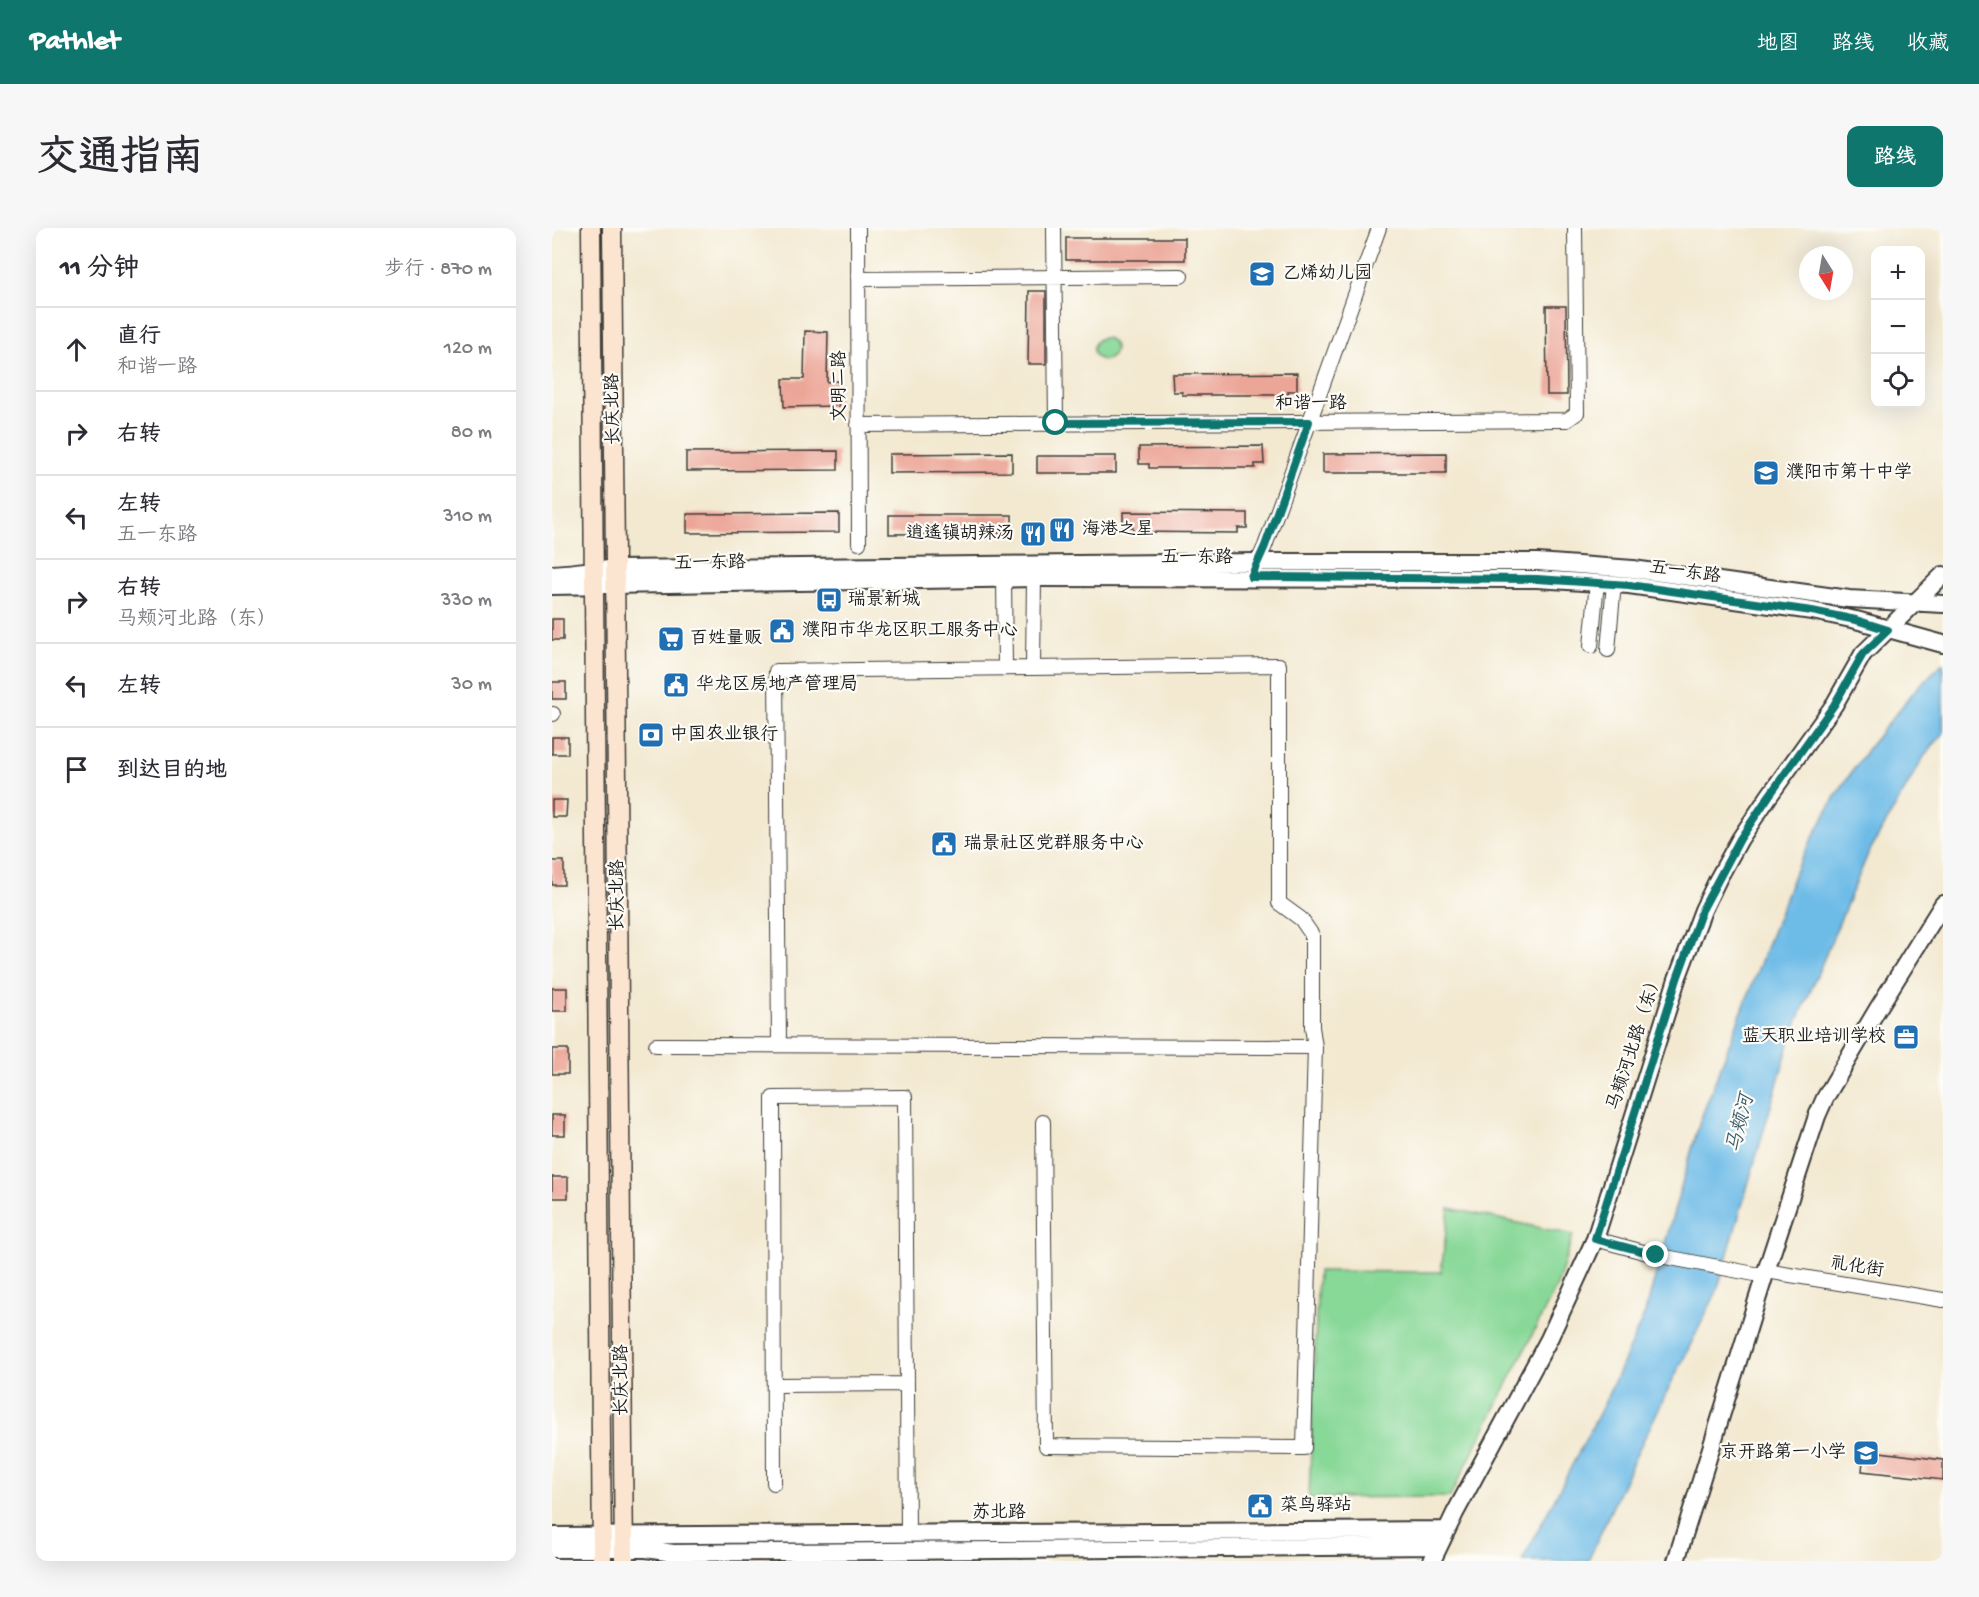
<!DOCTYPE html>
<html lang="zh">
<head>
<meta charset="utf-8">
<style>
  :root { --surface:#fff; --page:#f7f7f7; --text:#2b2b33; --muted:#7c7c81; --line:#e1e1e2; --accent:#0f766e }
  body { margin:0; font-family:"Gochi Hand","LXGW WenKai TC",sans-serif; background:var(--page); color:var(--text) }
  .controls { position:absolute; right:18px; top:18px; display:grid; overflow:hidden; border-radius:12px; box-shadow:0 6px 24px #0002 }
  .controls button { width:54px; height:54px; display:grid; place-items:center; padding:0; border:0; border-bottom:2px solid var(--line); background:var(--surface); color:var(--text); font:30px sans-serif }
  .compass { position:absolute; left:1247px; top:18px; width:54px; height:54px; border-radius:50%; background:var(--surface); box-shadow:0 6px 24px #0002; rotate:169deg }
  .stop { position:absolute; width:18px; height:18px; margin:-14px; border:4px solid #0f766e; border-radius:50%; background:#fff }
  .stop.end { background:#0f766e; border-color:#fff; box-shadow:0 2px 6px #0008 }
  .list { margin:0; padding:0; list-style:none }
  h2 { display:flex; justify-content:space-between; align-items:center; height:78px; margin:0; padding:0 24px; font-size:26px }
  h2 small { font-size:20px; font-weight:400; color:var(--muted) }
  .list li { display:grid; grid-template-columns:39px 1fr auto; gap:18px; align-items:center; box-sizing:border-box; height:84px; padding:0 24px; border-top:2px solid var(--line) }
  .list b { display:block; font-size:22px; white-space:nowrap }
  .list p { margin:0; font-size:20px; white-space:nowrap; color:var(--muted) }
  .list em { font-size:20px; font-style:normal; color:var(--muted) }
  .icon { flex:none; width:33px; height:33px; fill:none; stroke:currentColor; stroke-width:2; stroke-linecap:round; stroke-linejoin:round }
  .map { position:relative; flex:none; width:1391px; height:1333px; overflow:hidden; border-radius:12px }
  header { display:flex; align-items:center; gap:36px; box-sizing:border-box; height:84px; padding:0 30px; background:var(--accent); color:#fff }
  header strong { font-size:28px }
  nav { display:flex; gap:33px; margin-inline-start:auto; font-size:21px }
  .intro { display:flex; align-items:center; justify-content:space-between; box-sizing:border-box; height:144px; padding:0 36px }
  h1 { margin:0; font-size:42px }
  .button { padding:15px 27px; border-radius:12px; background:var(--accent); color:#fff; font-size:21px; font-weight:700 }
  main { display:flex; gap:36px; padding:0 36px }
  aside { flex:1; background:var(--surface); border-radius:12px; box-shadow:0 6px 24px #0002 }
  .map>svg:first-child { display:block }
  .green { fill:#88d898; stroke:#527a5a; stroke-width:1.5 }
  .water { fill:#6dbbe7; stroke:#446c82; stroke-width:1.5 }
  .building { fill:#eca698 }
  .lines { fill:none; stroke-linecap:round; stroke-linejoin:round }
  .minor-casing { stroke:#3c3b37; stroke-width:16 }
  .tertiary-casing { stroke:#3c3b37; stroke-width:20 }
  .secondary-casing { stroke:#3c3b37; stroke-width:21 }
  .minor { stroke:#fff; stroke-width:14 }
  .tertiary { stroke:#fff; stroke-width:16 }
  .secondary { stroke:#fce5d0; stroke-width:18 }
  .route { stroke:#0f766e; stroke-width:8 }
  .labels { text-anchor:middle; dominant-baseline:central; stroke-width:4.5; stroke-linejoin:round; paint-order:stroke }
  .poi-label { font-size:18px; fill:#1c1c1c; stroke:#fdfcf7; text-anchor:start }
  .street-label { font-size:18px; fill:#1c1c1c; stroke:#fdfcf7 }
  .water-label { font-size:20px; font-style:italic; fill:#3c5c6d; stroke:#fdfcf7 }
</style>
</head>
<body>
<header>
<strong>Pathlet</strong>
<nav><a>地图</a><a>路线</a><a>收藏</a></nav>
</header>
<div class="intro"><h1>交通指南</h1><a class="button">路线</a></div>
<main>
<aside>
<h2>11 分钟<small>步行 · 870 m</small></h2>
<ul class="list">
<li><svg class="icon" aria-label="ahead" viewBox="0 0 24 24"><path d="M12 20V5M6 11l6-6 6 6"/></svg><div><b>直行</b><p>和谐一路</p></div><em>120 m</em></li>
<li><svg class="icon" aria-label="right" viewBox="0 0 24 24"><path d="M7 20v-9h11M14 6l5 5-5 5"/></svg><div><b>右转</b></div><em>80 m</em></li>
<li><svg class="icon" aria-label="left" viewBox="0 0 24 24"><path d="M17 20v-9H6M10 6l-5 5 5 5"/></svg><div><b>左转</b><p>五一东路</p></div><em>310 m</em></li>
<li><svg class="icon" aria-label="right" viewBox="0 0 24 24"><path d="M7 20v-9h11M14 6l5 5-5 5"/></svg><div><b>右转</b><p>马颊河北路（东）</p></div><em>330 m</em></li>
<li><svg class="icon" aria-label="left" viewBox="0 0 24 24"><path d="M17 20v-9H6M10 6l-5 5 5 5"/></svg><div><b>左转</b></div><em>30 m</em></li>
<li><svg class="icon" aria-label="arrive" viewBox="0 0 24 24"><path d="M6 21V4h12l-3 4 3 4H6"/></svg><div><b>到达目的地</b></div></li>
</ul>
</aside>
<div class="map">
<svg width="1391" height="1333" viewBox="0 0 1391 1333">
  <rect width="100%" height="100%" fill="#fdfcf7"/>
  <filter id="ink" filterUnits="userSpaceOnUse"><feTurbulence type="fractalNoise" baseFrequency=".0167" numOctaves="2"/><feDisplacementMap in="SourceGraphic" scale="12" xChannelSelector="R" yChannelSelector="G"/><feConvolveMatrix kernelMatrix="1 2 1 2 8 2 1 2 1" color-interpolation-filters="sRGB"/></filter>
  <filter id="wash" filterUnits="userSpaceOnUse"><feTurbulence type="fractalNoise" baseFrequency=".008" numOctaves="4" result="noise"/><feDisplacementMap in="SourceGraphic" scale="24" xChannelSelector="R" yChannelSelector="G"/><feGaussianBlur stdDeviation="1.35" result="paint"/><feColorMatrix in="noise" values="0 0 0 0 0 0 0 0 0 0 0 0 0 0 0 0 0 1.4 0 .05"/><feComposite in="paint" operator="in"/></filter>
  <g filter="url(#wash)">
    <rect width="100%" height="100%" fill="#f3e9d1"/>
    <!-- green -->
    <path class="green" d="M541 121a11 11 0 1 1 22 0a11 11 0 1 1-22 0Z
      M897 980 1021 1007 1005 1058 898 1269 757 1270 766 1043 889 1044Z"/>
    <!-- water -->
    <path class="water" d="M1391 435V506L1373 527 1316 626 1239 809 1165 1063 1084 1227 1036 1333H970L1052 1176 1093 1085 1148 893 1245 639 1284 567 1317 519 1364 461Z"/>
    <g id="blocks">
      <!-- building -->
      <path class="building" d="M514 10H633V32H514Z
        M477 63H494V136H476Z
        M994 78H1014L1015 167H995Z
        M253 103 276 104 275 154 286 153 287 178 232 179 231 151H252Z
        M745 145V163H736V167H630V164H621L620 146Z
        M711 218 712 236H703V240H597V236H587V219Z
        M286 223V242L134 243V224Z
        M460 225V244L337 245V226Z
        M894 225V245H771V226Z
        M485 228H564V245H485Z
        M571 284 695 285V300H686V305L581 304V299H571Z
        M287 285V304L135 305V286Z
        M337 287H460V305L337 306Z
        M0 391H11V412H0Z
        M0 454H14V471H0Z
        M0 509H16V526H0Z
        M0 572H15L14 589H0Z
        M0 633H12V657H0Z
        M0 760H15V783H0Z
        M0 821H16V846H0Z
        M0 887H13V907H0Z
        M0 949H16V970H0Z
        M1312 1222 1391 1232V1252L1310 1243Z"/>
    </g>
  </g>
  <g filter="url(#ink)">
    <use href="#blocks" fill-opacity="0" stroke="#3c3b37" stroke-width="1.5"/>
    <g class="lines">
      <defs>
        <path id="minor" d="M306 0 307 315
          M502 0 504 195
          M306 51 629 48
          M306 197 1015 192 1025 185 1023 0
          M702 342 713 318 827 0
          M452 350 453 440
          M1039 418 1045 354
          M1056 422 1062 355
          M481 440 482 350
          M0 486H1
          M227 816 224 443 727 437V675L749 691 760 707V799L763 819 752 1220 494 1218 491 894
          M104 817 763 819
          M1043 1011 1103 1027 1213 1048
          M1214 1043 1391 1072
          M223 1157 355 1156
          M222 1255 221 870 353 869 356 1305"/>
        <path id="tertiary" d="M0 346C22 345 41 341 63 341L706 334H985L1081 341 1297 371 1391 376
          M0 358 482 350 985 351 1077 357 1260 383 1304 392 1391 416
          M0 1308 895 1302
          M0 1321H94L121 1325 887 1318
          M880 1333 903 1285 997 1111 1043 1011 1125 751 1151 682 1166 651 1188 611 1217 568 1282 477 1311 426 1391 347
          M1124 1333 1214 1043 1265 888 1273 870 1325 782 1391 676"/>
        <path id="secondary" d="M39 0 50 1333
          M60 0 72 1333"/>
      </defs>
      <!-- minor casing -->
      <use href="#minor" class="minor-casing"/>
      <!-- tertiary casing -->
      <use href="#tertiary" class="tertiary-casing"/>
      <!-- secondary casing -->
      <use href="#secondary" class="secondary-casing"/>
      <!-- minor -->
      <use href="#minor" class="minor"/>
      <!-- tertiary -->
      <use href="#tertiary" class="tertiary"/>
      <!-- secondary -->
      <use href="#secondary" class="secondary"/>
    </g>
  </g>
  <g class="lines" filter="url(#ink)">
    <!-- route -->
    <path class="route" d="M504 195 757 194 713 318 699 349 985 351 1077 357 1260 383 1304 392 1336 402 1311 426 1282 477 1217 568 1188 611 1150 682 1125 751 1043 1011 1104 1027"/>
  </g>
  <!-- icons -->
  <defs>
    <symbol id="school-square" viewBox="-11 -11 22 22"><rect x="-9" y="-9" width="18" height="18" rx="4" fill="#1f6fb2" stroke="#fdfcf7"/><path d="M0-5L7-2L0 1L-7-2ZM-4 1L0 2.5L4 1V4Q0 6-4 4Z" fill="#fff"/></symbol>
    <symbol id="restaurant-square" viewBox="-11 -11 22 22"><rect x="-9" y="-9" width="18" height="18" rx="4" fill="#1f6fb2" stroke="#fdfcf7"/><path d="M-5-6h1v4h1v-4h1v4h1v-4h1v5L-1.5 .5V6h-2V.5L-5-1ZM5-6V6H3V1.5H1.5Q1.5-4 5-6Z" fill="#fff"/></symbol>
    <symbol id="bus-square" viewBox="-11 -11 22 22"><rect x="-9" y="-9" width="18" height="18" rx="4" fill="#1f6fb2" stroke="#fdfcf7"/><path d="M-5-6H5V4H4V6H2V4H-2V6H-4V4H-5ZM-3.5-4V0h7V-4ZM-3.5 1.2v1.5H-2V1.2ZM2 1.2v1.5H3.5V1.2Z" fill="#fff"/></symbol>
    <symbol id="civic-square" viewBox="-11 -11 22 22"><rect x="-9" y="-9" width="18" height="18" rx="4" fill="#1f6fb2" stroke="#fdfcf7"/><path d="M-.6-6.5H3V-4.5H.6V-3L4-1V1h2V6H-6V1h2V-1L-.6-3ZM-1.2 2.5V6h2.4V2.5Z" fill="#fff"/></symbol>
    <symbol id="supermarket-square" viewBox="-11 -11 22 22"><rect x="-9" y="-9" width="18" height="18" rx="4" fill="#1f6fb2" stroke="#fdfcf7"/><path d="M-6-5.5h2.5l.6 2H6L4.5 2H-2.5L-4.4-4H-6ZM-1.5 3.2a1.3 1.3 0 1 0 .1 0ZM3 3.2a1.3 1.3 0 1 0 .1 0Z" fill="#fff"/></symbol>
    <symbol id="bank-square" viewBox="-11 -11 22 22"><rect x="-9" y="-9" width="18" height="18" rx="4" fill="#1f6fb2" stroke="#fdfcf7"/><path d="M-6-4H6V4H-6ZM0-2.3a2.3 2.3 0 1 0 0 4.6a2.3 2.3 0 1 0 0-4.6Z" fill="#fff"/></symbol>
    <symbol id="office-square" viewBox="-11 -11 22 22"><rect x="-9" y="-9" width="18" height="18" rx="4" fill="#1f6fb2" stroke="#fdfcf7"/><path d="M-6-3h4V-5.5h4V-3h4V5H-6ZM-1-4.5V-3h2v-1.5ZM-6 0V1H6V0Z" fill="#fff"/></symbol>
  </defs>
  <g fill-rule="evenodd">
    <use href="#school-square" x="695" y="31" width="30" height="30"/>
    <use href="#school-square" x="1199" y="230" width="30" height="30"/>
    <use href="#restaurant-square" x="495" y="287" width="30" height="30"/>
    <use href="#restaurant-square" x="466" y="291" width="30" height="30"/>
    <use href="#bus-square" x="262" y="357" width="30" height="30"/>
    <use href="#civic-square" x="215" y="388" width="30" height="30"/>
    <use href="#supermarket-square" x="104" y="396" width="30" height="30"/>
    <use href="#civic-square" x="109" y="442" width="30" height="30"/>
    <use href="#bank-square" x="84" y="492" width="30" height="30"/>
    <use href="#civic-square" x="377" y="601" width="30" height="30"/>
    <use href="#office-square" x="1339" y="794" width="30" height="30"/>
    <use href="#school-square" x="1299" y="1210" width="30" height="30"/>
    <use href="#civic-square" x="693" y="1263" width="30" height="30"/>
  </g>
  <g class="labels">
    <!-- poi labels -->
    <g class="poi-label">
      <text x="730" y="46">乙烯幼儿园</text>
      <text x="1234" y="245">濮阳市第十中学</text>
      <text x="530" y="302">海港之星</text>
      <text x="462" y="306" text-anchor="end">逍遥镇胡辣汤</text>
      <text x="296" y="372">瑞景新城</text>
      <text x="250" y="403">濮阳市华龙区职工服务中心</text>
      <text x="138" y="411">百姓量贩</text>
      <text x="144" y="457">华龙区房地产管理局</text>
      <text x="118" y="507">中国农业银行</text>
      <text x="412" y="616">瑞景社区党群服务中心</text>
      <text x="1334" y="809" text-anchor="end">蓝天职业培训学校</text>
      <text x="1294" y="1225" text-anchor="end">京开路第一小学</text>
      <text x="728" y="1278">菜鸟驿站</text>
    </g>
    <!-- street labels -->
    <g class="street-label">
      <text transform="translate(288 158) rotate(-90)">文明二路</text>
      <text x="759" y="176">和谐一路</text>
      <text transform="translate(62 181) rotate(-91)">长庆北路</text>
      <text x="645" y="330">五一东路</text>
      <text transform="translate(158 336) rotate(-1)">五一东路</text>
      <text transform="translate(1133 345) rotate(8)">五一东路</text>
      <text transform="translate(66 667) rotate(-90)">长庆北路</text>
      <text transform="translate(1084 814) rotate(-72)">马颊河北路（东）</text>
      <text transform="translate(1305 1040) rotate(9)">礼化街</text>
      <text transform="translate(70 1152) rotate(-90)">长庆北路</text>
      <text x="447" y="1285">苏北路</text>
    </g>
    <!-- water labels -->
    <g class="water-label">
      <text transform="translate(1190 896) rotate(-76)">马颊河</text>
    </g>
  </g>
</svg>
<div class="controls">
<button>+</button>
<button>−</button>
<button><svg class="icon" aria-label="locate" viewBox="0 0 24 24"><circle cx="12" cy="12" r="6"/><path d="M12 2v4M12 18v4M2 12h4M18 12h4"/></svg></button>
</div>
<svg class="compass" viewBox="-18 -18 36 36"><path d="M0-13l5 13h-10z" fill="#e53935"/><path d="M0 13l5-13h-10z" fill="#7c7c81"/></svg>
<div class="stop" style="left:504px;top:195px"></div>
<div class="stop end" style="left:1104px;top:1027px"></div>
</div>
</main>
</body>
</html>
